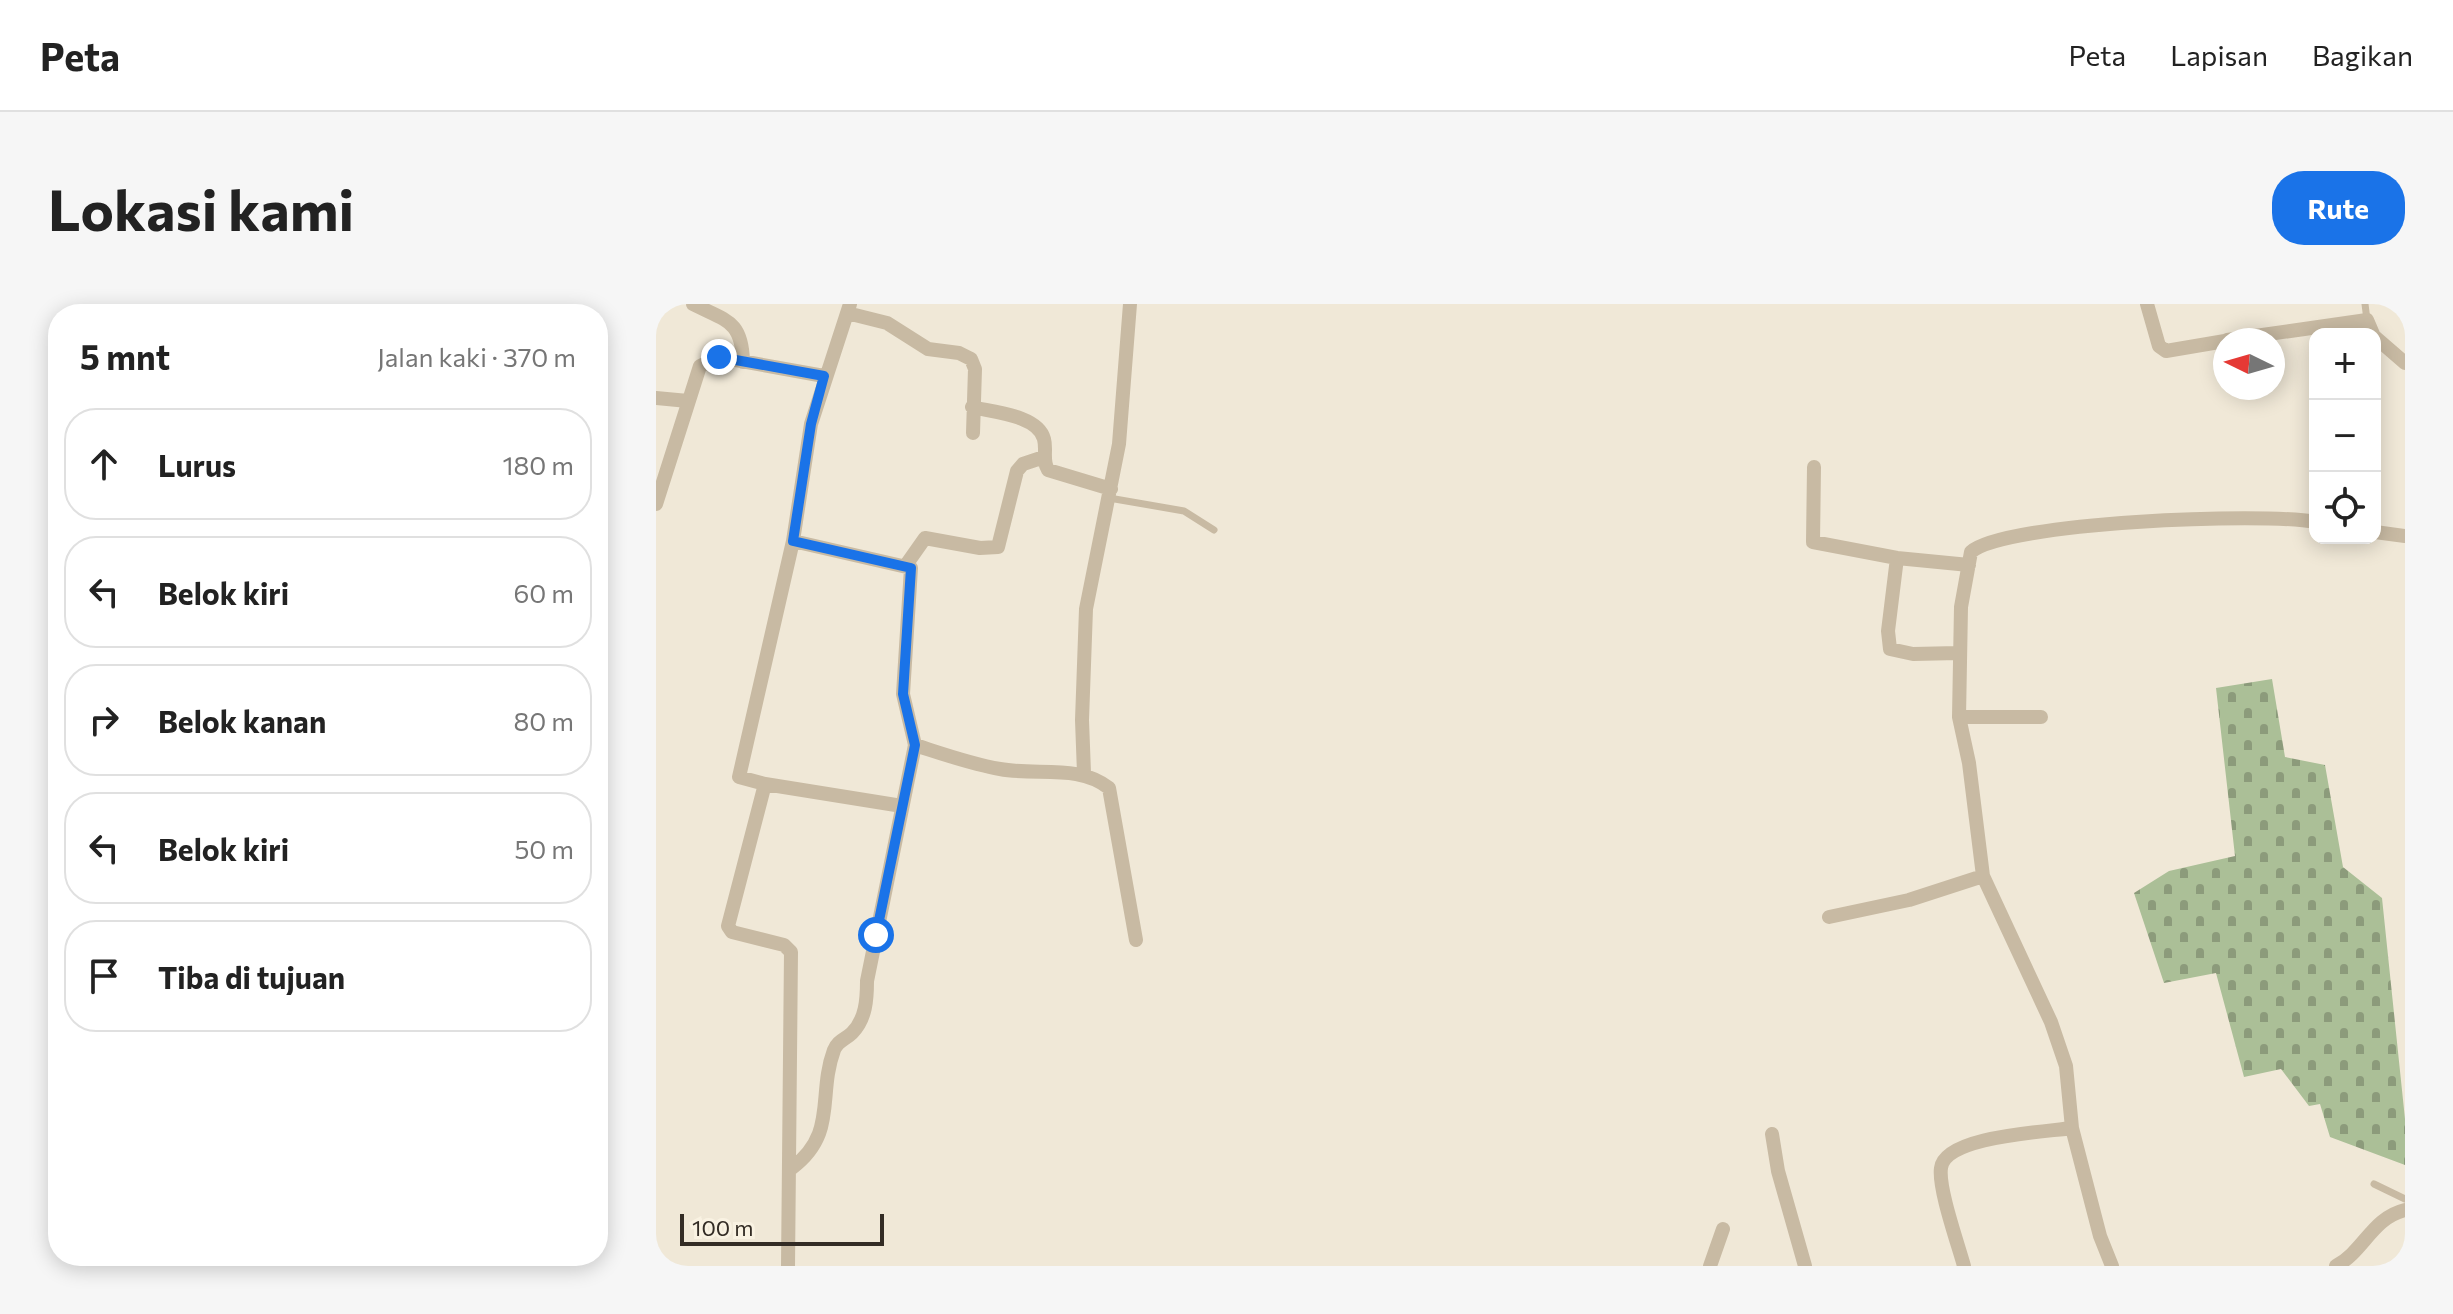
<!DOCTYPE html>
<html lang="id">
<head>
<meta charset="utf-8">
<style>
  :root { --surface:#fff; --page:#f6f6f6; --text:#222; --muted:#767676; --line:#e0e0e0; --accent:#1a73e8 }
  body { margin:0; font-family:Commissioner,sans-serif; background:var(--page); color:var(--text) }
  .controls { position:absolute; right:24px; top:24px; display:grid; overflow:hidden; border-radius:16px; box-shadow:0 4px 20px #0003 }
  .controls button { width:72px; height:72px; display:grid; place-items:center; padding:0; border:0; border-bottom:2px solid var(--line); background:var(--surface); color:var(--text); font:40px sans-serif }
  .compass { position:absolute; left:1557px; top:24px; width:72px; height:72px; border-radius:50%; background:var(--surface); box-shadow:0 4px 20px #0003; rotate:275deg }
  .scale { position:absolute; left:24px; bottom:20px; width:204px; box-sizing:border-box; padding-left:8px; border:4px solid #332c25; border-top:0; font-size:22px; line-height:28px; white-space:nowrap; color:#332c25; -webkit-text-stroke:6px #f9f2e2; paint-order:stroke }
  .stop { position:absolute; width:24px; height:24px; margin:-18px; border:6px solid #1a73e8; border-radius:50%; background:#fff }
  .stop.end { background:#1a73e8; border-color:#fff; box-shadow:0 2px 8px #0008 }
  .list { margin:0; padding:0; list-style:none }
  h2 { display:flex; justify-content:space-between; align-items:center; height:104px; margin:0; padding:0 32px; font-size:34px }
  h2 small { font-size:26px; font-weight:400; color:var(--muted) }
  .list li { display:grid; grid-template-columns:52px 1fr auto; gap:24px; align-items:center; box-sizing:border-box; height:112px; margin:0 16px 16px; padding:0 16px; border:2px solid var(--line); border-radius:32px }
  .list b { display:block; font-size:30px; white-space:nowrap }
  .list em { font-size:26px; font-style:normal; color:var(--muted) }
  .icon { flex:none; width:44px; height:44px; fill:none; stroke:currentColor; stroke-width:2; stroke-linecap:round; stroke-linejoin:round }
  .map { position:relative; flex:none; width:1749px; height:962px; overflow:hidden; border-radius:32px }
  header { display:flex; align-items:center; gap:48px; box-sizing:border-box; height:112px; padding:0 40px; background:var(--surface); border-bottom:2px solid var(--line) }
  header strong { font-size:38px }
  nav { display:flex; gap:44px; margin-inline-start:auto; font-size:28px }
  .intro { display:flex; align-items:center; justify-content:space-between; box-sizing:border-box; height:192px; padding:0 48px }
  h1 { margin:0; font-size:56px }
  .button { padding:20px 36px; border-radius:32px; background:var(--accent); color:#fff; font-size:28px; font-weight:700 }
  main { display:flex; gap:48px; padding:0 48px }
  aside { flex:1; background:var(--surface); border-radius:32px; box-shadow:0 4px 20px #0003 }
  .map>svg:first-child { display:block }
  .cemetery { fill:url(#cemetery-stones) }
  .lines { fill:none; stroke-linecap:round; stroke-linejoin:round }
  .lane { stroke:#c8baa3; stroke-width:7 }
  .street { stroke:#c8baa3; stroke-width:14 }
  .route { stroke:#1a73e8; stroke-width:10 }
</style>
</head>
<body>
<header>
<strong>Peta</strong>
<nav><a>Peta</a><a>Lapisan</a><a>Bagikan</a></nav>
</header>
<div class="intro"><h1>Lokasi kami</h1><a class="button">Rute</a></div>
<main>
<aside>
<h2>5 mnt<small>Jalan kaki · 370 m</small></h2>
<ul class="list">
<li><svg class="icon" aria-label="ahead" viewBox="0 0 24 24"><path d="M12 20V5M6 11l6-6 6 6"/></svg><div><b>Lurus</b></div><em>180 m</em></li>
<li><svg class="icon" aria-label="left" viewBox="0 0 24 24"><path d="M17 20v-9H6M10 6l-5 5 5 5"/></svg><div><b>Belok kiri</b></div><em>60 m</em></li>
<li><svg class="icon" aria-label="right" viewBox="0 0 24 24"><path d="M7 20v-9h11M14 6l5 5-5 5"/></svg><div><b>Belok kanan</b></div><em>80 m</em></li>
<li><svg class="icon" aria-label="left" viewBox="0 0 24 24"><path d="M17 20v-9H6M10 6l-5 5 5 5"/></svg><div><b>Belok kiri</b></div><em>50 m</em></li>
<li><svg class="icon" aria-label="arrive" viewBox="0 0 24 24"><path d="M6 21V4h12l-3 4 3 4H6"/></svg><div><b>Tiba di tujuan</b></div></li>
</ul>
</aside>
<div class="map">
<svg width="1749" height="962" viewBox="0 0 1749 962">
  <defs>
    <pattern id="cemetery-stones" width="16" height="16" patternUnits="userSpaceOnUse" patternTransform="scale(2)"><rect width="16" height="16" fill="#abbf97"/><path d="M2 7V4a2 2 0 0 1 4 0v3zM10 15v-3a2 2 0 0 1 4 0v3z" fill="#8c9b7b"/></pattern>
  </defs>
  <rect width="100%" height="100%" fill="#f0e8d7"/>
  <!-- cemetery -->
  <path class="cemetery" d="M1616 375 1629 453 1669 461 1687 563 1726 594 1749 815V861L1674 833 1664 800 1653 802 1625 765 1588 773 1560 669 1508 679 1478 589 1513 567 1579 552 1560 384Z"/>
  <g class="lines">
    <!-- lane -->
    <path class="lane" d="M1709 0 1711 16
      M453 194 528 207 558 226
      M1718 880 1749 895"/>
    <!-- street -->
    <path class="street" d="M37 0C70 17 86 16 87 58
      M1491 0 1503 42 1510 47 1569 37
      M191 9 231 19 272 45 303 49 315 55 319 65 317 129
      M1719 33 1749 59
      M1571 36 1711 16 1717 30
      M0 94 32 97
      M316 103C336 108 382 111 388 135 391 146 386 156 392 166L455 185
      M1158 163 1157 238 1241 254 1313 261
      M0 200 44 62 63 53 168 72
      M1719 228 1749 232
      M1241 254 1232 327 1234 345 1257 350 1302 349
      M250 261 269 234 324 244 342 243 361 167 367 160 388 153
      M1303 413H1385
      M259 441C287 450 315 460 344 465 381 472 423 460 453 484L480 636
      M428 469 426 416 430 305 463 140 474 0
      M109 480 246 502
      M1173 613 1253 596 1327 572
      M1116 830 1122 867 1149 962
      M136 864C182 829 161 792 178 746 182 736 189 736 196 729 210 715 211 695 211 677L259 441 247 390 255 264 137 237
      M132 962 135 648 128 641 76 628 72 622 109 480 83 473 137 237 155 120 194 0
      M1054 962 1067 925
      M1308 962C1302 940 1282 884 1285 864 1289 832 1389 828 1416 824
      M1456 962 1444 932 1416 824 1410 762 1395 718 1327 572 1313 459 1303 413 1305 303 1315 248C1348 218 1609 208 1659 218
      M1680 962C1708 947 1716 914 1749 906"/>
  </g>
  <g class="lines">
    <!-- route -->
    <path class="route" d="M63 53 168 72 155 120 137 237 255 264 247 390 259 441 220 631"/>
  </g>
</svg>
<div class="controls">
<button>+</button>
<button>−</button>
<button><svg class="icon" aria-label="locate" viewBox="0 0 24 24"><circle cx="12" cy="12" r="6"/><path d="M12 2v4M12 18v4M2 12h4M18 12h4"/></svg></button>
</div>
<svg class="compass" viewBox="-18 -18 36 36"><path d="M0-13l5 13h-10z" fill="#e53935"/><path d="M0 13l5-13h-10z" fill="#767676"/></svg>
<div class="scale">100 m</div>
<div class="stop" style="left:220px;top:631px"></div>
<div class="stop end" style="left:63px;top:53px"></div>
</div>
</main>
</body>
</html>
